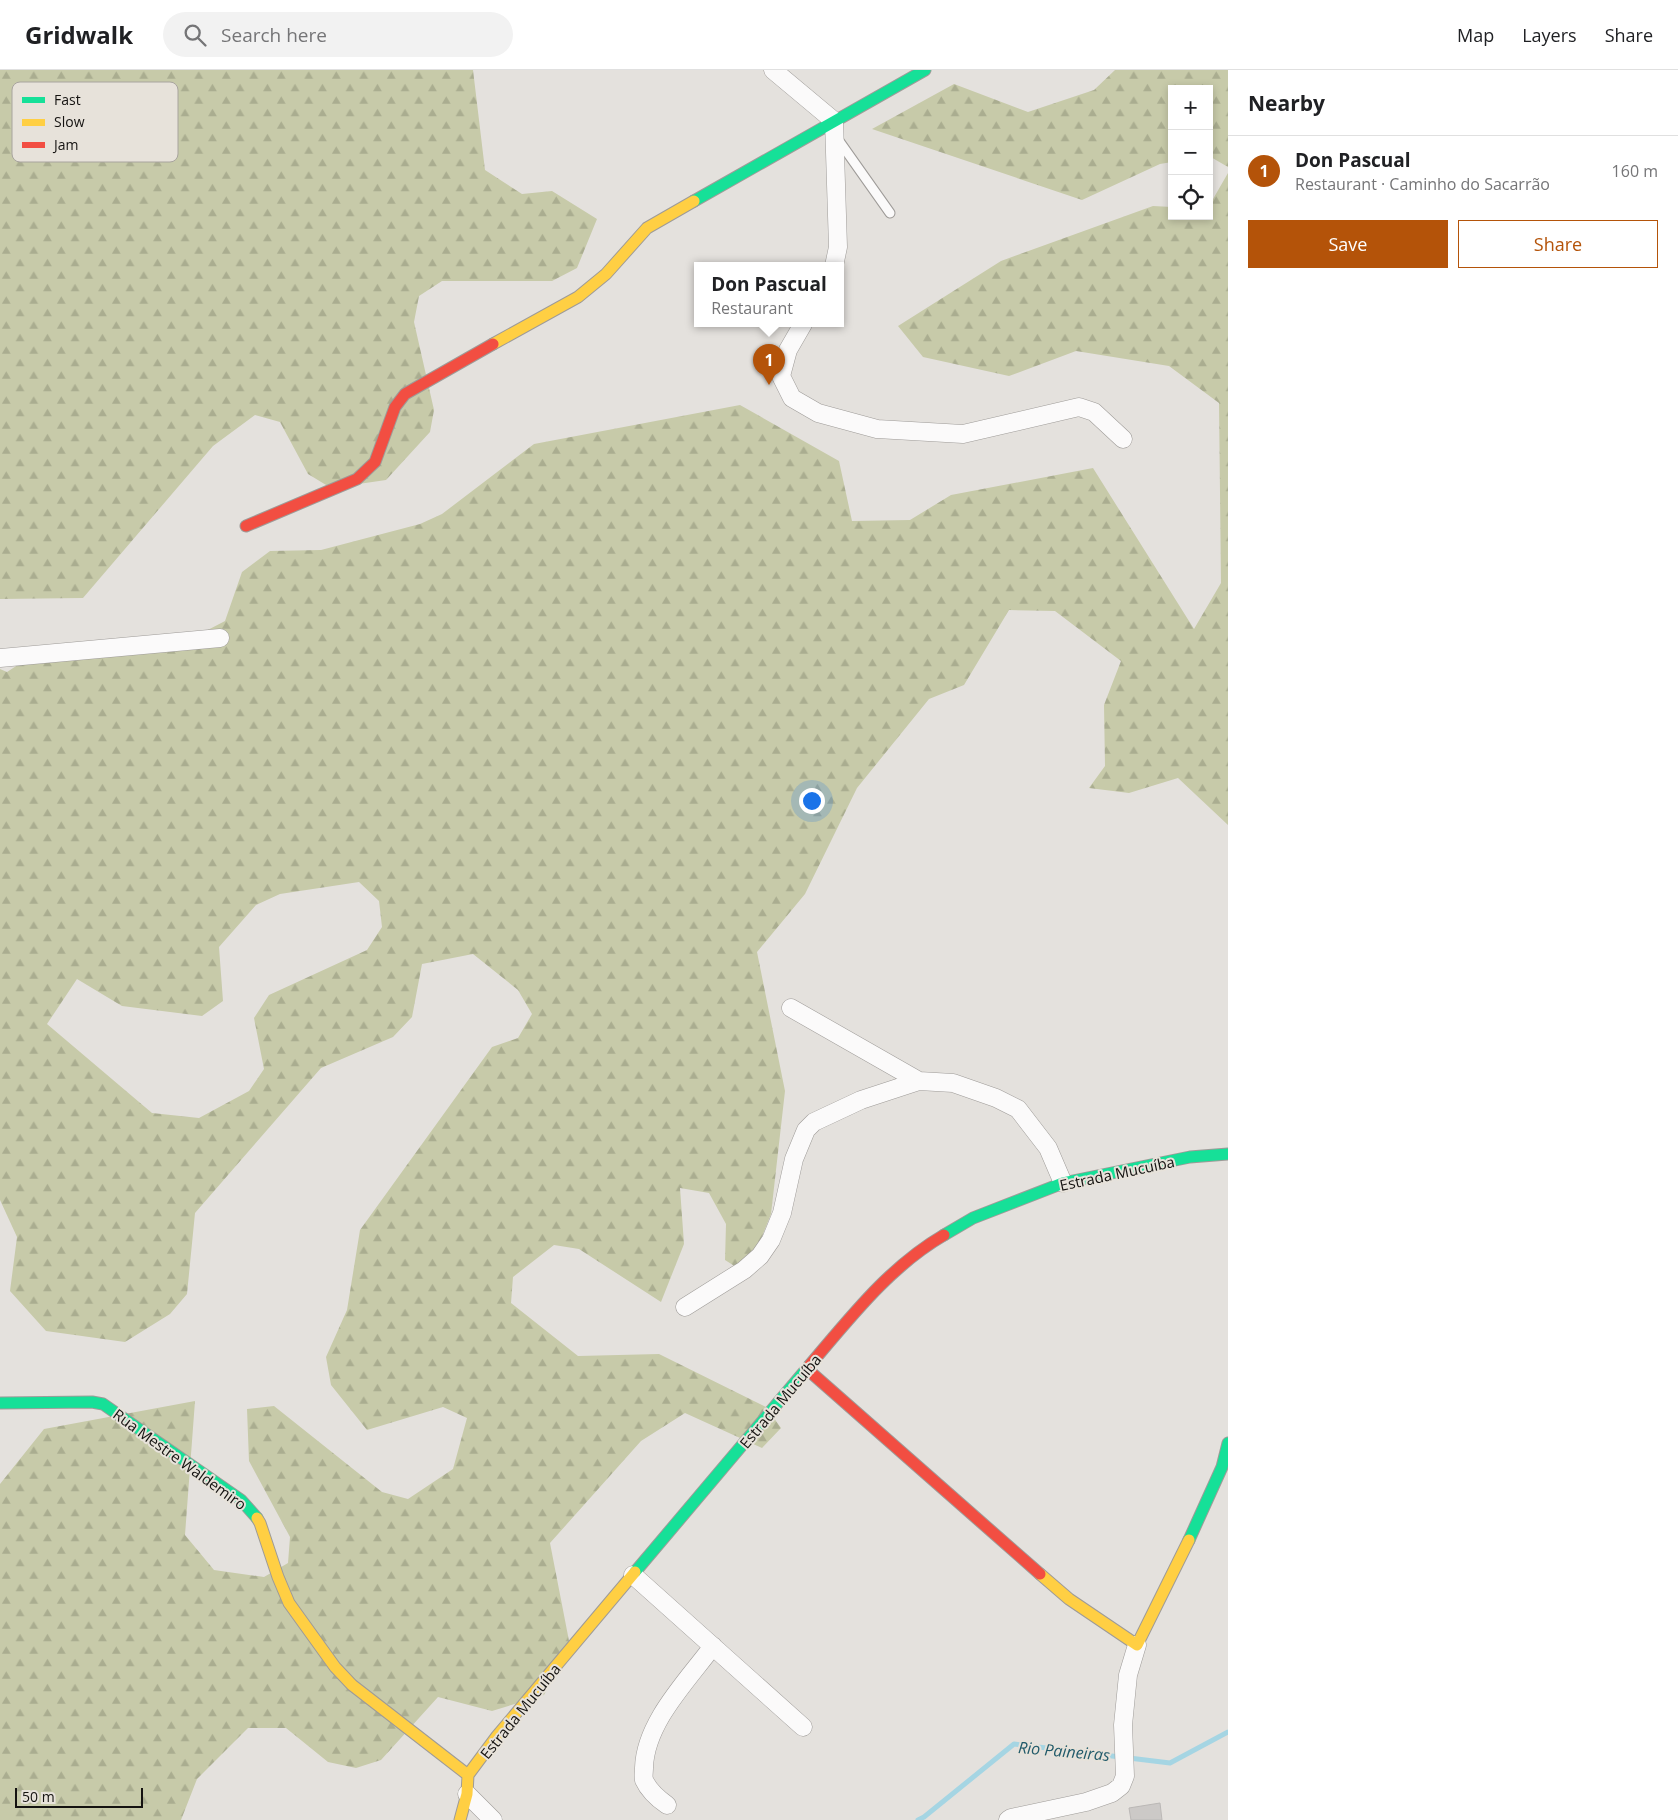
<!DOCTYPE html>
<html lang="en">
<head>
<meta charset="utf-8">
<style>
  :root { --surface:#fff; --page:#f2f2f2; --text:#202124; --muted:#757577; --line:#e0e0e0; --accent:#b45309 }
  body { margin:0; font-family:"Open Sans",sans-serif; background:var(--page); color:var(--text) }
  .controls { position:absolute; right:15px; top:15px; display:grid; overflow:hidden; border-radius:0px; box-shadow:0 2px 8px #0003 }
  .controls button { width:45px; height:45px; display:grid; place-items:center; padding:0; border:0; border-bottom:1px solid var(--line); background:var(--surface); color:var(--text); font:25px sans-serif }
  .scale { position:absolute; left:15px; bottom:12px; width:128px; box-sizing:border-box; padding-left:5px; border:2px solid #151311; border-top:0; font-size:14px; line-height:18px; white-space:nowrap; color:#151311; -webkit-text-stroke:4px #e7e2da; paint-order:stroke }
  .you { position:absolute; left:811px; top:730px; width:18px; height:18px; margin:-12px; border:4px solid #fff; border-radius:50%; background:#1a73e8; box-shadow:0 0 0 8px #1a73e833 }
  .badge { display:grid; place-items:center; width:32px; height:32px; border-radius:50%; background:var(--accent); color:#fff; font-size:16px; font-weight:700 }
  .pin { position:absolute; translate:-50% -41px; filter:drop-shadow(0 1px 2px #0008) }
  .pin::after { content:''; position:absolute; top:26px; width:18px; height:15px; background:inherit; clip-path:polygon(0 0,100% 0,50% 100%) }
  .popup { position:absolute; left:694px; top:192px; width:150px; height:65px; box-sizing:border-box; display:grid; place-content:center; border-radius:0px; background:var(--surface); filter:drop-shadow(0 1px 4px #0005); font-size:16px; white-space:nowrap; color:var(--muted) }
  .popup b { font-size:19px; color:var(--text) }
  .popup::after { content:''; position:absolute; left:50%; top:100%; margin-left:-10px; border:10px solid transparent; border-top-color:var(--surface) }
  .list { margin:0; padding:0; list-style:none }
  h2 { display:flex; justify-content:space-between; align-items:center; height:65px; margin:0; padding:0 20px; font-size:21px }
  h2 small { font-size:16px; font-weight:400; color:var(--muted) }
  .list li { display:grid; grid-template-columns:32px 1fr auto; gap:15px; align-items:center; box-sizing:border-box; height:70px; padding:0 20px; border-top:1px solid var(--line) }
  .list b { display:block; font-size:19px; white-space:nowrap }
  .list p { margin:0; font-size:16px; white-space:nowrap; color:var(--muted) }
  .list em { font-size:16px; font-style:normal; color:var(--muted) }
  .actions { display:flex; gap:10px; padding:15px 20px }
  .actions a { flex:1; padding:11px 0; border:1px solid var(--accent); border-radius:0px; text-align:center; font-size:18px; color:var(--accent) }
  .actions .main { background:var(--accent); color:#fff }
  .icon { flex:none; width:28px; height:28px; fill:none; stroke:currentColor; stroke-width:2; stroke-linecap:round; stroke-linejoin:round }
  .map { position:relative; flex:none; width:1228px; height:1750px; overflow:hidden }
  header { display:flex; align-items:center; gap:30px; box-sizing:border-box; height:70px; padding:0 25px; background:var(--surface); border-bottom:1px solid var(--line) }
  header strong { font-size:24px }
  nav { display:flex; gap:28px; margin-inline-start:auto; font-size:18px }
  .search { width:350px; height:45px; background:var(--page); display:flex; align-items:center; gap:12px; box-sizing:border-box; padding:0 18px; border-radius:28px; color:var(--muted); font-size:19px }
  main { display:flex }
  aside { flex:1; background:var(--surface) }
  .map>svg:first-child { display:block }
  .forest { fill:url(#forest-firs); fill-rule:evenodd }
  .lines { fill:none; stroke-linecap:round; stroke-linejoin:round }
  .stream { stroke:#a5d5e3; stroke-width:5 }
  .building { fill:#ccc9c7; stroke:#bbb8b6 }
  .lane-casing { stroke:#9e9b98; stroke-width:11 }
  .street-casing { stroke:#9e9b98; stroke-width:19 }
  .fast-casing { stroke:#9e9b98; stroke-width:13 }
  .slow-casing { stroke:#9e9b98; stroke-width:13 }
  .jam-casing { stroke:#9e9b98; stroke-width:13 }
  .lane { stroke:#fbfafa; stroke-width:9 }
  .street { stroke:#fbfafa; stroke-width:18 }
  .fast { stroke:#16e098; stroke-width:11 }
  .slow { stroke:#ffcf43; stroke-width:11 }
  .jam { stroke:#f24e42; stroke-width:11 }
  .labels { text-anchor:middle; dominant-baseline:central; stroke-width:4; stroke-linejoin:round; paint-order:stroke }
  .street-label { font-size:15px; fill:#151311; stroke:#e7e2da }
  .water-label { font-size:16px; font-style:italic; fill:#215a6a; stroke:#e7e2da }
  .key { fill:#e7e2da; stroke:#a8a49e; stroke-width:1 }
  .key-label { font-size:14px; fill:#151311 }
</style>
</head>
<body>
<header>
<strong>Gridwalk</strong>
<div class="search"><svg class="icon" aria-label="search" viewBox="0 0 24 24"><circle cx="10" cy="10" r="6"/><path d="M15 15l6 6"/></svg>Search here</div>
<nav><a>Map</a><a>Layers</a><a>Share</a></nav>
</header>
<main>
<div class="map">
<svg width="1228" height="1750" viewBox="0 0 1228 1750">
  <defs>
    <pattern id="forest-firs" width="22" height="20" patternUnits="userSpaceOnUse" patternTransform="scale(1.25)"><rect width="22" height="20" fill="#c7caa9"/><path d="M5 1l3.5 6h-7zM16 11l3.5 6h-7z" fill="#aaad90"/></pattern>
  </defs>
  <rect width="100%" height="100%" fill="#e4e1dd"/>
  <!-- forest -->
  <path class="forest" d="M0 0H473L485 100 522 124 552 121 597 149 577 198 552 211H442L419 226 414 252 434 340 430 362 386 410 331 418 308 404 280 352 255 345 213 376 83 528 0 529Z
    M1115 0H1228V97L1209 86V19H1172V92L1160 94 1082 130 872 59 954 14 1028 42 1094 20Z
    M1228 103V755L1178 708 1129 723 1089 718 1105 696 1104 635 1121 591 1055 541 1009 540 964 615 929 629 857 718 805 824 757 882 785 1021 771 1144 759 1174 736 1197 725 1190 726 1154 709 1123 680 1118 684 1174 661 1232 579 1179 554 1175 513 1207 511 1233 578 1286 659 1284 766 1337 781 1358 762 1378 685 1343 641 1371 550 1473 570 1576 544 1625 492 1641 438 1627 381 1690 356 1698 328 1692 286 1658H248L197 1709 181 1750H0V1414L44 1359 195 1331 185 1465 214 1500 264 1507 288 1493 290 1467 249 1391 247 1339 274 1336 382 1422 408 1429 453 1399 467 1348 443 1337 367 1360 331 1315 326 1287 347 1240 360 1160 492 977 518 968 532 944 518 920 473 884 422 894 412 947 393 967 321 998 195 1143 187 1224 170 1244 125 1272 46 1261 10 1221 17 1167 0 1130V599L7 602 36 583 179 575 225 551 242 502 270 481 321 480 420 454 442 444 534 374 740 335 839 391 852 451 910 450 951 425 1093 398 1194 559 1221 513 1219 333 1169 296 1076 281 1009 306 923 287 898 256 1001 191 1153 136 1172 137V146H1209V136ZM359 812 379 831 382 857 367 880 269 925 254 948 264 999 249 1021 199 1048 152 1043 47 954 77 909 122 936 202 946 223 931 219 877 256 835 280 824Z"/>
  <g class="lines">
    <!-- stream -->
    <path class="stream" d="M1129 1688 1170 1693 1228 1662
      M918 1750 924 1747 1014 1674 1120 1687"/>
  </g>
  <!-- building -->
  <path class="building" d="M1160 1733 1162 1750H1131L1129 1738Z"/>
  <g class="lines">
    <defs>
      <path id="lane" d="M837 68 890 143"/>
      <path id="street" d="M773 0 834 51 838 177 834 196
        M803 254 788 280 781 306 792 328 818 343 877 359 963 364 1079 337 1094 342 1123 369
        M0 588 220 568
        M791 938 919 1011
        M685 1237 744 1200 760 1186 771 1170 782 1143 794 1089 806 1060 814 1052 861 1030 919 1011 953 1013 996 1028 1018 1039 1048 1078 1063 1113
        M633 1505 803 1657
        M467 1724 493 1750
        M667 1735C657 1728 649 1721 644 1710 643 1706 644 1702 644 1698 645 1653 687 1611 713 1576
        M1008 1750 1011 1748 1086 1732 1112 1723 1121 1716 1125 1706 1123 1655 1128 1605 1137 1575"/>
      <path id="fast" d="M694 131 925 0
        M944 1165 973 1148 1063 1113 1190 1087 1228 1084
        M0 1333 92 1332 103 1334 241 1430 257 1448
        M1189 1470 1222 1397 1228 1373
        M635 1502 809 1296"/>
      <path id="slow" d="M493 274 578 227 606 204 647 158 694 131
        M257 1448 260 1453 278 1507 289 1533 335 1597 352 1615 468 1705
        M1040 1504 1069 1529 1137 1575 1189 1470
        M460 1750 467 1724 468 1705 497 1666 635 1502"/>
      <path id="jam" d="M246 456 357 409 375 392 395 337 405 324 493 274
        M809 1296C850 1248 889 1197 944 1165
        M807 1299 1040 1504"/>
    </defs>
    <!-- lane casing -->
    <use href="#lane" class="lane-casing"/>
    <!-- street casing -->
    <use href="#street" class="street-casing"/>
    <!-- fast casing -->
    <use href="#fast" class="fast-casing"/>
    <!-- slow casing -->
    <use href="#slow" class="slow-casing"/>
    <!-- jam casing -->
    <use href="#jam" class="jam-casing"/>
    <!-- lane -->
    <use href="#lane" class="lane"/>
    <!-- street -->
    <use href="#street" class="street"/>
    <!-- fast -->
    <use href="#fast" class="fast"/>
    <!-- slow -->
    <use href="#slow" class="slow"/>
    <!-- jam -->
    <use href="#jam" class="jam"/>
  </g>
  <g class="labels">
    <!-- street labels -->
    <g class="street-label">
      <text transform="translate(1117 1103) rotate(-12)">Estrada Mucuíba</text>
      <text transform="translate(780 1331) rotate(-50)">Estrada Mucuíba</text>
      <text transform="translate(180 1389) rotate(36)">Rua Mestre Waldemiro</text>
      <text transform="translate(520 1641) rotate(-51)">Estrada Mucuíba</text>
    </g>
    <!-- water labels -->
    <g class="water-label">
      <text transform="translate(1064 1681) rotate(5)">Rio Paineiras</text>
    </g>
  </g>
  <!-- legend -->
  <rect x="12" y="12" width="166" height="80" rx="8" class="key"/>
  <rect x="22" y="27" width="23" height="6" fill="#16e098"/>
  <rect x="22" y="49" width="23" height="7" fill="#ffcf43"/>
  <rect x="22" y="72" width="23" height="6" fill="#f24e42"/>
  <g class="key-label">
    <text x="54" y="35">Fast</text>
    <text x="54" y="57">Slow</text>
    <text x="54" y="80">Jam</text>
  </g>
</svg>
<div class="controls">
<button>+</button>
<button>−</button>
<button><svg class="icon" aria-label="locate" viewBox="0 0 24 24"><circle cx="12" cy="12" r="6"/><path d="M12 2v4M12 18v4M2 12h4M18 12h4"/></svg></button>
</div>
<div class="scale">50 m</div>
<div class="you"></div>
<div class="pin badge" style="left:769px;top:315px">1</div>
<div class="popup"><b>Don Pascual</b>Restaurant</div>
</div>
<aside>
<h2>Nearby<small></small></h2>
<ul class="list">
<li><span class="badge">1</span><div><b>Don Pascual</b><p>Restaurant · Caminho do Sacarrão</p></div><em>160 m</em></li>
</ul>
<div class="actions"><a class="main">Save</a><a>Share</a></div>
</aside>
</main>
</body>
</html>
